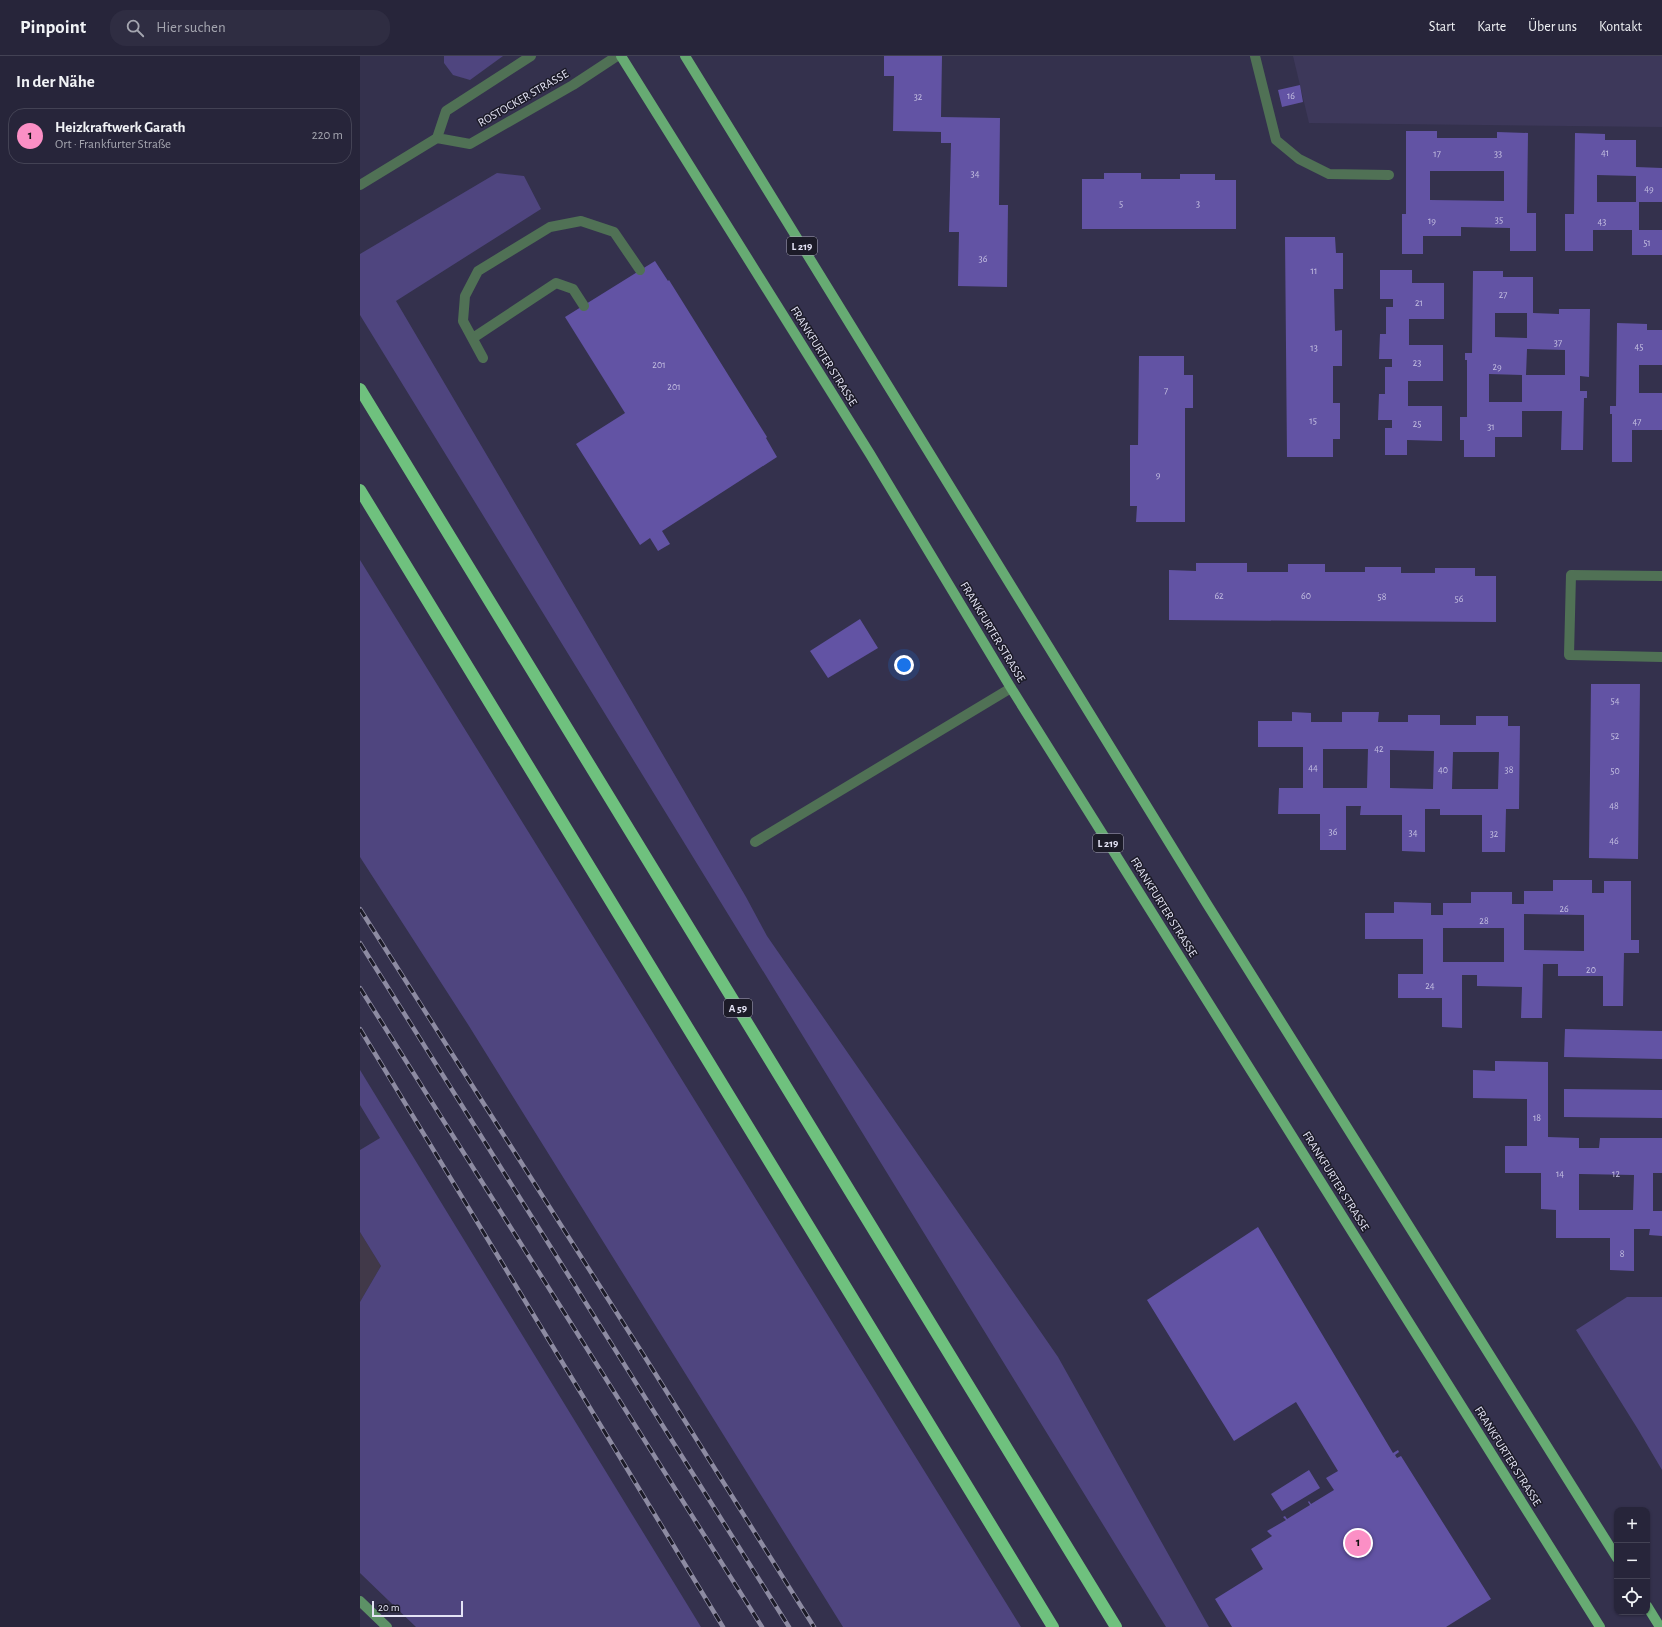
<!DOCTYPE html>
<html lang="de">
<head>
<meta charset="utf-8">
<style>
  :root { --surface:#27253a; --page:#2f2d42; --text:#f1f3f6; --muted:#a4a5af; --line:#434254; --accent:#fb8fc5 }
  body { margin:0; font-family:"Alegreya Sans",sans-serif; background:var(--page); color:var(--text) }
  .controls { position:absolute; right:12px; bottom:12px; display:grid; overflow:hidden; border-radius:8px; box-shadow:0 1px 3px #0004 }
  .controls button { width:36px; height:36px; display:grid; place-items:center; padding:0; border:0; border-bottom:1px solid var(--line); background:var(--surface); color:var(--text); font:20px sans-serif }
  .scale { position:absolute; left:12px; bottom:10px; width:91px; box-sizing:border-box; padding-left:4px; border:2px solid #e4e3f5; border-top:0; font-size:11px; line-height:14px; white-space:nowrap; color:#e4e3f5; -webkit-text-stroke:3px #1c1b28; paint-order:stroke }
  .you { position:absolute; left:544px; top:609px; width:14px; height:14px; margin:-10px; border:3px solid #fff; border-radius:50%; background:#1a73e8; box-shadow:0 0 0 6px #1a73e833 }
  .badge { display:grid; place-items:center; width:26px; height:26px; border-radius:50%; background:var(--accent); color:#111; font-size:13px; font-weight:700 }
  .pin { position:absolute; translate:-50% -50%; border:2px solid #fff; box-shadow:0 1px 4px #0006 }
  .list { margin:0; padding:0; list-style:none }
  h2 { display:flex; justify-content:space-between; align-items:center; height:52px; margin:0; padding:0 16px; font-size:17px }
  h2 small { font-size:13px; font-weight:400; color:var(--muted) }
  .list li { display:grid; grid-template-columns:26px 1fr auto; gap:12px; align-items:center; box-sizing:border-box; height:56px; margin:0 8px 8px; padding:0 8px; border:1px solid var(--line); border-radius:16px }
  .list b { display:block; font-size:15px; white-space:nowrap }
  .list p { margin:0; font-size:13px; white-space:nowrap; color:var(--muted) }
  .list em { font-size:13px; font-style:normal; color:var(--muted) }
  .icon { flex:none; width:22px; height:22px; fill:none; stroke:currentColor; stroke-width:2; stroke-linecap:round; stroke-linejoin:round }
  .map { position:relative; flex:none; width:1302px; height:1571px; overflow:hidden }
  header { display:flex; align-items:center; gap:24px; box-sizing:border-box; height:56px; padding:0 20px; background:var(--surface); border-bottom:1px solid var(--line) }
  header strong { font-size:19px }
  nav { display:flex; gap:22px; margin-inline-start:auto; font-size:14px }
  .search { width:280px; height:36px; background:var(--page); display:flex; align-items:center; gap:10px; box-sizing:border-box; padding:0 14px; border-radius:16px; color:var(--muted); font-size:15px }
  main { display:flex }
  aside { flex:1; background:var(--surface) }
  .map>svg:first-child { display:block }
  .built { fill:#3d385a }
  .industrial { fill:#413949 }
  .green { fill:#4f457f }
  .building { fill:#6253a4; fill-rule:evenodd }
  .lines { fill:none; stroke-linecap:round; stroke-linejoin:round }
  .service { stroke:#507155; stroke-width:10 }
  .minor { stroke:#507155; stroke-width:10 }
  .secondary { stroke:#5d9166; stroke-width:10 }
  .primary { stroke:#67ab73; stroke-width:10 }
  .motorway { stroke:#6fc17e; stroke-width:12 }
  .rail-casing { stroke:#8d8ba2; stroke-width:4.5 }
  .rail { stroke:#1c1b28; stroke-width:3; stroke-dasharray:9; stroke-linecap:butt }
  .labels { text-anchor:middle; dominant-baseline:central; stroke-width:3; stroke-linejoin:round; paint-order:stroke }
  .number-label { font-size:10px; fill:#c4bfe1 }
  .shield { fill:#1c1b28; stroke:#a8a7b8; stroke-width:1 }
  .shield-label { font-size:11px; font-weight:bold; fill:#e4e3f5 }
  .street-label { font-size:12px; fill:#e4e3f5; stroke:#1c1b28 }
</style>
</head>
<body>
<header>
<strong>Pinpoint</strong>
<div class="search"><svg class="icon" aria-label="search" viewBox="0 0 24 24"><circle cx="10" cy="10" r="6"/><path d="M15 15l6 6"/></svg>Hier suchen</div>
<nav><a>Start</a><a>Karte</a><a>Über uns</a><a>Kontakt</a></nav>
</header>
<main>
<aside>
<h2>In der Nähe<small></small></h2>
<ul class="list">
<li><span class="badge">1</span><div><b>Heizkraftwerk Garath</b><p>Ort · Frankfurter Straße</p></div><em>220 m</em></li>
</ul>
</aside>
<div class="map">
<svg width="1302" height="1571" viewBox="0 0 1302 1571">
  <rect width="100%" height="100%" fill="#34314d"/>
  <!-- built -->
  <path class="built" d="M933 0H1302V71L949 67Z"/>
  <!-- industrial -->
  <path class="industrial" d="M0 1176 21 1210 0 1246Z"/>
  <!-- green -->
  <path class="green" d="M84 0H143L110 24 93 19 84 7Z
    M137 117 164 120 181 153 36 245 268 639 386 841 407 880 698 1301 849 1571H806L0 259V198Z
    M0 504 661 1571H483L109 970 0 801Z
    M0 1014 341 1571H56L0 1517V1246L21 1210 0 1176V1094L20 1082 0 1049Z
    M1267 1241H1302V1414L1279 1375 1216 1274Z"/>
  <!-- building -->
  <path class="building" d="M524 0H582L581 61 640 62 639 149H648L647 231 598 230 599 176H589L591 87H581V76L533 75 534 20H524Z
    M940 29 943 46 922 51 918 34Z
    M1046 75H1077V82H1137V76L1168 77 1167 157H1176V195H1150V172L1101 171V180H1063V198H1042V158H1046ZM1070 115H1144V145L1070 144Z
    M1215 77 1245 78V84H1276V111L1302 112V146H1279V174H1302V199H1272V174H1233V195H1205V158H1214ZM1237 119 1276 120V146H1237Z
    M744 117H781V123H820V118H855V124H876V173H722V123H744Z
    M925 181H975L976 197H983V233H974L975 275 982 274V310H973V347H980V383H973V401H927Z
    M295 205 308 225 309 224 407 381 406 382 417 401 302 475 310 488 298 495 290 482 280 489 216 388 265 357 205 261Z
    M1020 214H1052V227H1084V263H1049V289H1083V325H1048V350H1082V385L1047 384V399H1025V372H1032V364H1018L1019 338H1025V311H1032V303H1019L1020 278H1026V251H1033V243H1020Z
    M1113 215H1143V221H1173V257L1199 258V253H1230L1229 321 1220 320V335H1227V342H1224L1223 394H1201L1202 355H1162V381H1135V401H1104V384H1100V361H1107V304H1105V297H1112ZM1135 257H1167V282L1135 281ZM1167 293 1205 294V319H1166ZM1129 318 1162 319V346H1129Z
    M1257 267 1287 268V274H1302V309H1279V337H1302V374H1272V406H1252V358H1250V350H1256Z
    M779 300H824V319H833V352H825V466H776L777 450H770V389H778Z
    M836 507H887V516H928V508H965V516H1005V511H1041V517H1075V512H1115V520H1136V566L809 564V514L836 515Z
    M500 563 518 592 468 622 450 595Z
    M1231 628H1280L1278 803 1229 802Z
    M932 656 951 657V666H982V656H1019L1018 666H1048V659H1080V669H1116V660H1148V670H1160L1159 753H1146L1145 796H1122V759H1080V753H1065V796L1042 795V759H1000L1001 750H986V794H960V758H918L919 732H943V691H898V665H932ZM963 693H1008L1007 732H963ZM1030 694 1074 695 1073 733 1030 732ZM1093 696H1139L1138 733H1092Z
    M1193 824H1232V837H1244V825H1271V884H1279V897H1264L1263 950H1243V920H1198V908H1183L1182 962H1161L1162 931 1117 930V919H1102V972L1082 971V942H1038V918H1063V883H1005V857H1034V846L1071 847V859H1083V847H1111V836H1152V848H1164V835H1193ZM1164 858 1224 859V895L1164 894ZM1083 872H1144V906H1083Z
    M1205 973 1302 975V1003L1204 1001Z
    M1135 1005 1188 1006V1081L1219 1082V1092H1239L1240 1082H1302V1117H1293V1155H1302V1180L1289 1179 1290 1173H1274V1215L1250 1214V1182H1196V1154L1181 1153V1117H1145V1090H1167V1043L1113 1042V1014L1135 1015ZM1219 1118 1274 1119 1273 1154H1219Z
    M1204 1033 1302 1034V1062L1204 1061Z
    M898 1171 1033 1397 1038 1394 1039 1396 1035 1399 1037 1402 1041 1400 1131 1543 1086 1571H872L855 1543 903 1513 891 1493 912 1480 907 1475 926 1464 923 1461 925 1460 927 1463 950 1449 948 1446 949 1445 951 1448 974 1434 966 1422 978 1415 936 1346 874 1385 787 1244Z
    M949 1414 960 1432 922 1455 911 1438Z"/>
  <g class="lines">
    <!-- service -->
    <path class="service" d="M116 280 196 227 213 233 224 250
      M123 302 103 265 105 240 118 215 190 171 221 165 254 176 280 214
      M395 786 651 632"/>
    <!-- minor -->
    <path class="minor" d="M895 0 916 84 939 103 969 118 1029 119
      M77 82 110 88 213 29 257 0
      M0 129 77 82 86 55 171 0
      M1302 520 1211 519 1209 599 1302 601"/>
    <!-- secondary -->
    <path class="secondary" d="M0 1545 27 1571"/>
    <!-- primary -->
    <path class="primary" d="M261 0 510 398 651 632 1240 1571
      M325 0 847 848 1257 1502
      M1287 1550 1300 1571"/>
    <!-- motorway -->
    <path class="motorway" d="M0 333 756 1571
      M0 434 693 1571"/>
    <defs>
      <path id="rail" d="M0 853 288 1306 454 1571
        M0 887 429 1571
        M0 932 402 1571
        M0 973 363 1571"/>
    </defs>
    <!-- rail casing -->
    <use href="#rail" class="rail-casing"/>
    <!-- rail -->
    <use href="#rail" class="rail"/>
  </g>
  <g class="labels">
    <!-- number labels -->
    <g class="number-label">
      <text x="931" y="40">16</text>
      <text x="558" y="41">32</text>
      <text x="1245" y="97">41</text>
      <text x="1077" y="98">17</text>
      <text x="1138" y="98">33</text>
      <text x="615" y="118">34</text>
      <text x="1289" y="133">49</text>
      <text x="761" y="148">5</text>
      <text x="838" y="148">3</text>
      <text x="1139" y="164">35</text>
      <text x="1072" y="165">19</text>
      <text x="1242" y="166">43</text>
      <text x="1287" y="187">51</text>
      <text x="623" y="203">36</text>
      <text x="954" y="215">11</text>
      <text x="1143" y="239">27</text>
      <text x="1059" y="247">21</text>
      <text x="1198" y="287">37</text>
      <text x="1279" y="291">45</text>
      <text x="954" y="292">13</text>
      <text x="1057" y="307">23</text>
      <text x="299" y="309">201</text>
      <text x="1137" y="311">29</text>
      <text x="314" y="331">201</text>
      <text x="806" y="335">7</text>
      <text x="953" y="365">15</text>
      <text x="1277" y="366">47</text>
      <text x="1057" y="368">25</text>
      <text x="1131" y="371">31</text>
      <text x="798" y="419">9</text>
      <text x="859" y="540">62</text>
      <text x="946" y="540">60</text>
      <text x="1022" y="541">58</text>
      <text x="1099" y="543">56</text>
      <text x="1255" y="645">54</text>
      <text x="1255" y="680">52</text>
      <text x="1019" y="693">42</text>
      <text x="953" y="712">44</text>
      <text x="1083" y="714">40</text>
      <text x="1149" y="714">38</text>
      <text x="1255" y="715">50</text>
      <text x="1254" y="750">48</text>
      <text x="973" y="776">36</text>
      <text x="1053" y="777">34</text>
      <text x="1134" y="778">32</text>
      <text x="1254" y="785">46</text>
      <text x="1204" y="853">26</text>
      <text x="1124" y="865">28</text>
      <text x="1231" y="914">20</text>
      <text x="1070" y="930">24</text>
      <text x="1177" y="1062">18</text>
      <text x="1200" y="1118">14</text>
      <text x="1256" y="1118">12</text>
      <text x="1262" y="1198">8</text>
    </g>
    <!-- shield labels -->
    <g class="shield">
      <rect x="427" y="181" width="30" height="18" rx="3"/>
      <rect x="733" y="778" width="30" height="18" rx="3"/>
      <rect x="364" y="943" width="28" height="18" rx="3"/>
    </g>
    <g class="shield-label">
      <text x="442" y="190">L 219</text>
      <text x="748" y="787">L 219</text>
      <text x="378" y="952">A 59</text>
    </g>
    <!-- street labels -->
    <g class="street-label">
      <text transform="translate(163 42) rotate(-30)">ROSTOCKER STRASSE</text>
      <text transform="translate(464 300) rotate(58)">FRANKFURTER STRASSE</text>
      <text transform="translate(633 576) rotate(59)">FRANKFURTER STRASSE</text>
      <text transform="translate(804 851) rotate(58)">FRANKFURTER STRASSE</text>
      <text transform="translate(976 1125) rotate(58)">FRANKFURTER STRASSE</text>
      <text transform="translate(1148 1400) rotate(58)">FRANKFURTER STRASSE</text>
    </g>
  </g>
</svg>
<div class="controls">
<button>+</button>
<button>−</button>
<button><svg class="icon" aria-label="locate" viewBox="0 0 24 24"><circle cx="12" cy="12" r="6"/><path d="M12 2v4M12 18v4M2 12h4M18 12h4"/></svg></button>
</div>
<div class="scale">20 m</div>
<div class="you"></div>
<div class="pin badge" style="left:998px;top:1487px">1</div>
</div>
</main>
</body>
</html>
